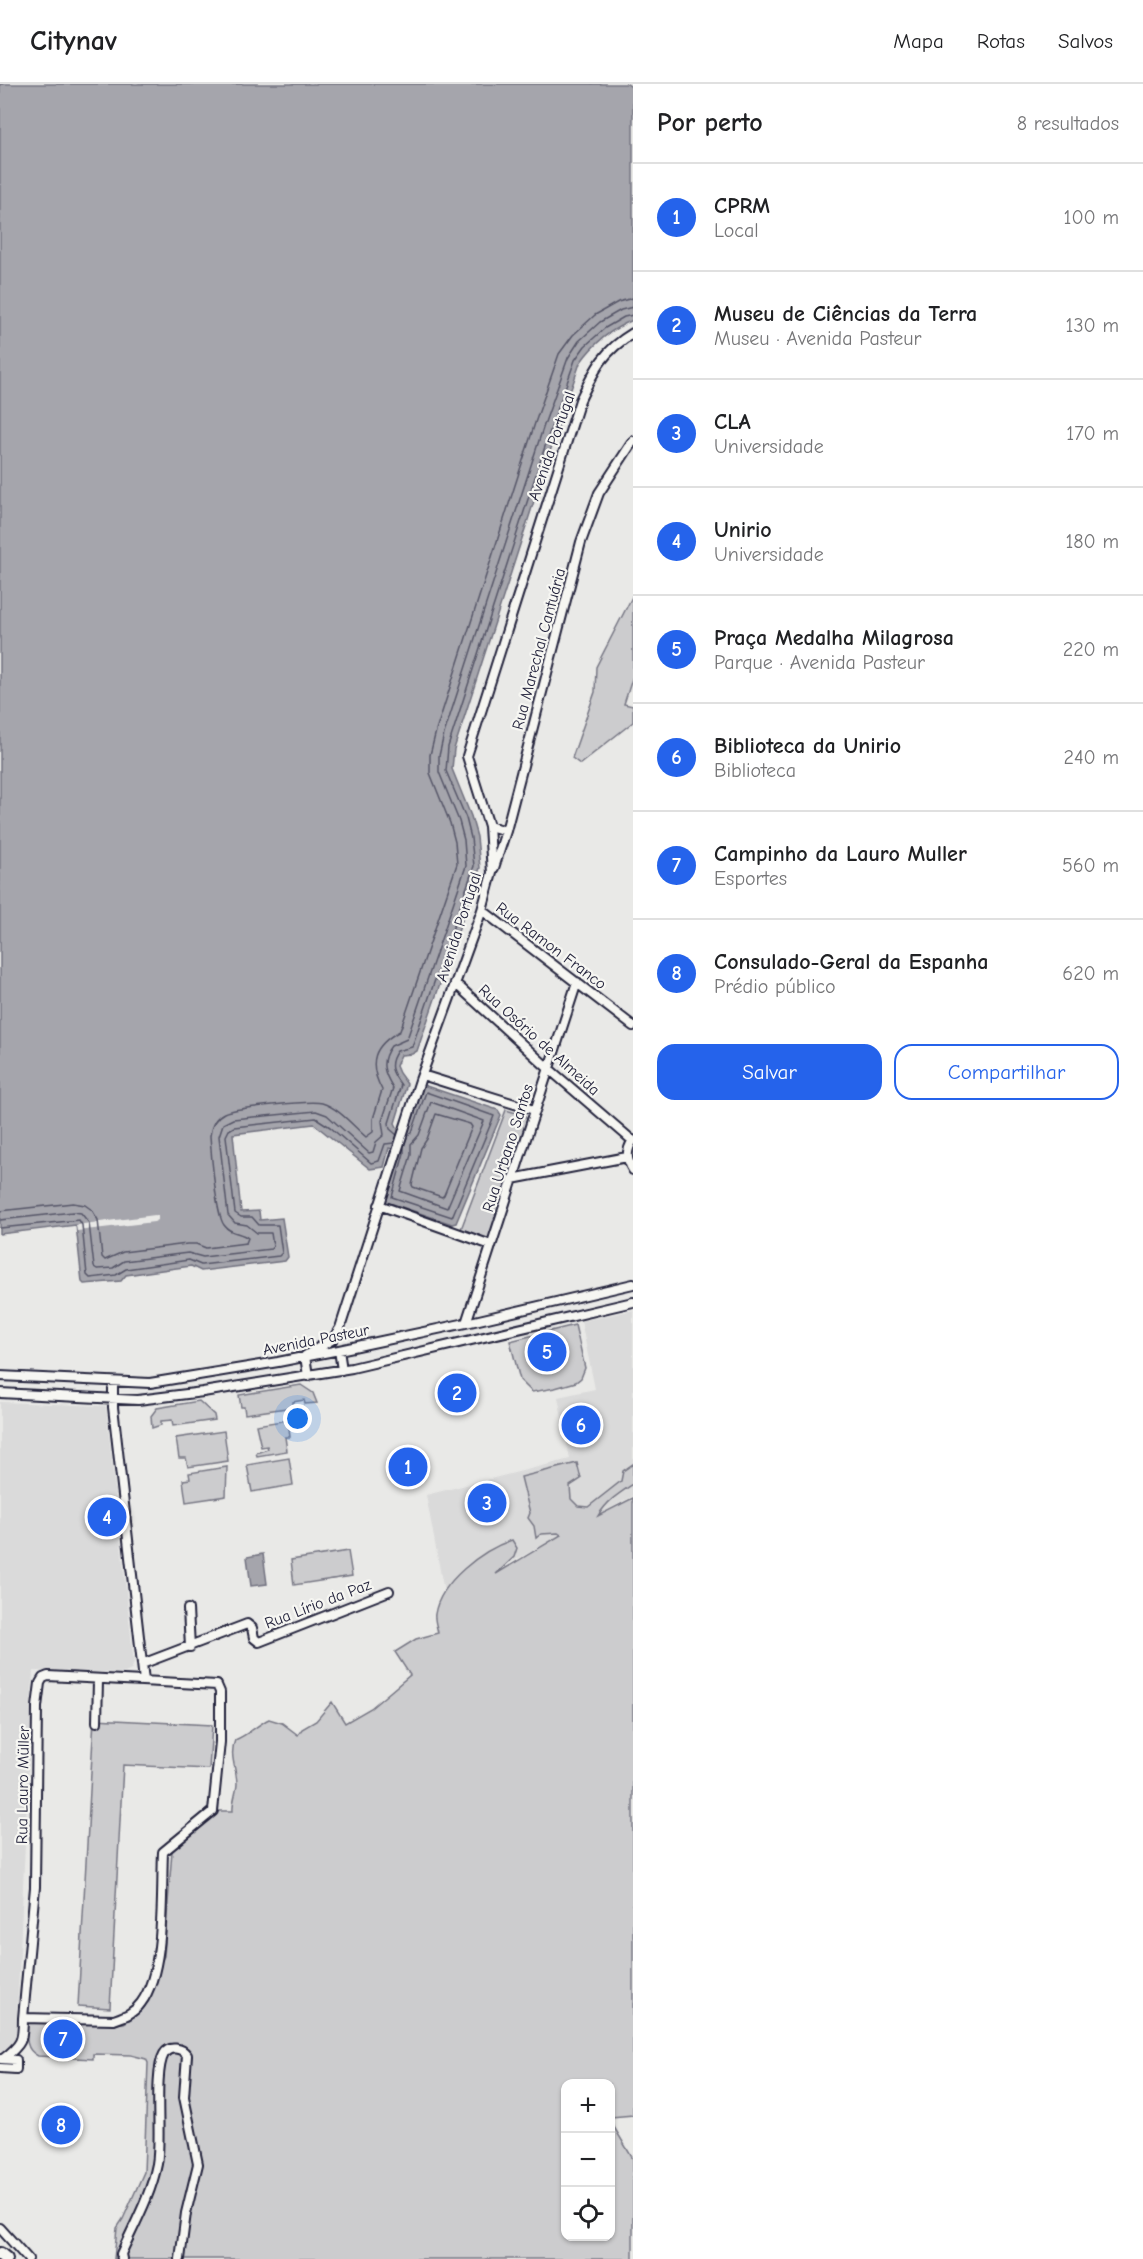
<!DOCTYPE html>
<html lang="pt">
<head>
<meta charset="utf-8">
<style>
  :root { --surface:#fff; --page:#f6f6f6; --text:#202124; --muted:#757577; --line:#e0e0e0; --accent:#2563eb }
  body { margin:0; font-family:"Comic Neue",sans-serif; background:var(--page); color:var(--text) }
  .controls { position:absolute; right:18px; bottom:18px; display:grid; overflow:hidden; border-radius:12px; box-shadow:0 2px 4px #0004 }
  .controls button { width:54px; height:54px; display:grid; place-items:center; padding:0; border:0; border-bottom:2px solid var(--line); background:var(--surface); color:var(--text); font:30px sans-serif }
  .you { position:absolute; left:298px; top:1335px; width:21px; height:21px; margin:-15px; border:4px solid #fff; border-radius:50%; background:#1a73e8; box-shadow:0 0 0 9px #1a73e833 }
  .badge { display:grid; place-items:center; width:39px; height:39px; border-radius:50%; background:var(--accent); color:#fff; font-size:20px; font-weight:700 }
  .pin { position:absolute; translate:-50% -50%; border:3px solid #fff; box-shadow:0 2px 6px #0006 }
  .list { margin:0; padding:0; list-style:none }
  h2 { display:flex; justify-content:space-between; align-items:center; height:78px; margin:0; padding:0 24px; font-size:26px }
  h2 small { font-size:20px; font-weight:400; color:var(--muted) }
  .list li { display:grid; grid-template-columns:39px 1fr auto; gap:18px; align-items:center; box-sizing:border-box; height:108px; padding:0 24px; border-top:2px solid var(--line) }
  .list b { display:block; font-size:22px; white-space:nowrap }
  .list p { margin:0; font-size:20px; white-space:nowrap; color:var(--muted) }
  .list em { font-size:20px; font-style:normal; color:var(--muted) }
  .actions { display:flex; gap:12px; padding:18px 24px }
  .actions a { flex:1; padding:14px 0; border:2px solid var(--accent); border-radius:18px; text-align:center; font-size:21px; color:var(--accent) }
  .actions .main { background:var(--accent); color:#fff }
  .icon { flex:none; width:33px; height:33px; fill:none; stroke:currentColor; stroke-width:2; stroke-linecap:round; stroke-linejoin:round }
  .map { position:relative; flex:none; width:633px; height:2175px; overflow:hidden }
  header { display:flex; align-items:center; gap:36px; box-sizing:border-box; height:84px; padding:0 30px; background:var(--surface); border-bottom:2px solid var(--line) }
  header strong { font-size:28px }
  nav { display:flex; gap:33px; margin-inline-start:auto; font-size:21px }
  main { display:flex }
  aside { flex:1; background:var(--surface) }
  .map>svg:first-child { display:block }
  .built { fill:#dadada }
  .green { fill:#ccccce; stroke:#777784; stroke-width:1.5 }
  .water { fill:#a5a5ac; stroke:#71717f; stroke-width:1.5 }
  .pier { fill:#e9e9e7 }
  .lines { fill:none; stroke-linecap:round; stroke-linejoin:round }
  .shore { stroke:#565668; stroke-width:1.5 }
  .minor-casing { stroke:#22223b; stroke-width:12 }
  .highway-casing { stroke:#22223b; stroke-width:16 }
  .minor { stroke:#f6f6f2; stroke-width:8 }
  .highway { stroke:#f6f6f2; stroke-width:12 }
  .labels { text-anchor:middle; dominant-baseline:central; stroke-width:4.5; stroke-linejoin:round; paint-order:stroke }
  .street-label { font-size:16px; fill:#22223b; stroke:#f6f6f2 }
</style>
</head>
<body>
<header>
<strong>Citynav</strong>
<nav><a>Mapa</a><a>Rotas</a><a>Salvos</a></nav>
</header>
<main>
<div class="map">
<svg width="633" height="2175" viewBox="0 0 633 2175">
  <rect width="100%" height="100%" fill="#e9e9e7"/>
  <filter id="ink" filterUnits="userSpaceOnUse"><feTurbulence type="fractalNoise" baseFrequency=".0167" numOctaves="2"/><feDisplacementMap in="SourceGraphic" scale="12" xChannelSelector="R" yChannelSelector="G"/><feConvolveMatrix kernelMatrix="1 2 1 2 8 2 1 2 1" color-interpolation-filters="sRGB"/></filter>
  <g filter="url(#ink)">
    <!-- built -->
    <path class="built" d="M633 1226V1412L508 1480 448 1529 426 1411 570 1375 558 1313 595 1305 581 1237Z
      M0 1318 106 1322 134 1579 131 1586 125 1589 33 1587 16 1954 12 1963 0 1968Z"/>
    <!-- green -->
    <path class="green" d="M633 511V592L624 620 633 622V638L580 680 572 674 595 608 596 583Z
      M506 1026 523 1031 528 1036 490 1155H485L461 1145Z
      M575 1241 585 1284 581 1294 576 1298 555 1304 532 1308 520 1296 510 1257Z
      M301 1301 313 1309 317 1319 305 1320 304 1316 293 1318V1323L245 1330 244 1323H241L239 1311Z
      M199 1317 214 1331 215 1336 173 1342 172 1336 161 1337V1341L152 1344 151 1332 157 1324Z
      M288 1336 290 1353H285L287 1367 257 1372 256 1369 268 1365 267 1362 261 1363 256 1341Z
      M224 1347 228 1377 188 1383 186 1374H179L176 1354Z
      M289 1374 293 1401 252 1408 247 1381Z
      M577 1379 581 1395 570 1402 571 1415 578 1422 588 1423 621 1397 623 1387 633 1380V1400C618 1410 607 1417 598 1432L633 1414V2031L611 2033 610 2000H566V2152H610L611 2038 633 2075V2175H114L117 2144 123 2135 144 2088 148 1979 146 1975 131 1971 93 1970V1975L38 1972C23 1965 27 1950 28 1936L109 1940 124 1939 131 1935 164 1872 172 1767 174 1762 214 1727H233C232 1716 237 1709 237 1699 236 1683 229 1671 235 1656 248 1651 257 1641 269 1635L282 1639 298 1651 302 1645 316 1637 332 1618 345 1639 371 1624 410 1591 395 1568 416 1555 438 1549C437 1543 434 1536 435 1530 440 1498 482 1466 512 1456L517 1464 514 1473 496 1490 561 1451 558 1449 541 1450 536 1454 534 1442 528 1434 530 1429 521 1393Z
      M227 1383 226 1412 186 1418 183 1396 190 1395 189 1389Z
      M348 1467 352 1492 294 1501 291 1476Z
      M94 1635 212 1641 209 1685 123 1681 110 1924 78 1922Z"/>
    <!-- water -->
    <path class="water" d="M0 0H627L633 4V236C611 245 594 259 580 279L557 346 454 665 452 685 471 732 477 753 480 784 417 967 412 970 401 971 396 982 399 989 407 1000 395 1039 398 1045 402 1047 423 1001 498 1026 501 1031 456 1139 452 1140 384 1117 398 1067 389 1064 384 1083 370 1085 314 1040 233 1050 241 1128 259 1127 260 1136 282 1134 288 1173 285 1177 201 1187 191 1182 126 1191 121 1197 84 1200 82 1198 76 1141 0 1150Z
      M263 1470 267 1500 251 1502 247 1473Z"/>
    <!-- pier -->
    <path class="pier" d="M155 1131 158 1132V1136L154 1138 77 1147 76 1141Z"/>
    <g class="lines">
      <!-- shore -->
      <path class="shore" d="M431 1018 484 1037 447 1124 400 1107 411 1071V1060L419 1051Z
        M436 1030 470 1040 472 1043 444 1111 442 1113 413 1103 412 1101 421 1064 427 1055Z
        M397 1051 390 1045 389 1039 401 1001C392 989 387 981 397 967L412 963 474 782 471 754 466 734 446 687 448 663 551 344 575 276 585 262 605 244 624 233 633 231
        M404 1064V1069L392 1113 452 1133 494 1032 426 1008 412 1048 407 1052
        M0 1127 73 1119 85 1121 92 1126 98 1136 102 1173 105 1176 123 1168 187 1160H196L206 1164 246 1159 248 1154C240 1148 230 1150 224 1141 216 1131 211 1068 210 1052 211 1042 214 1034 224 1029 234 1024 311 1016 322 1019 339 1024 353 1042 366 1053L373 1048V1035L382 1006C367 978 374 961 400 947L457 780 455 758 450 739 430 689V671L436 647 535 339 559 270 573 251 595 231 618 218 633 214
        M0 1136 73 1128 81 1129 89 1139 94 1183 97 1185 113 1184 124 1177 188 1169 203 1173 271 1165 273 1162 271 1149H257L247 1141 235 1139 228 1131 219 1052 223 1040 233 1035 316 1027 327 1031 369 1069 373 1068 376 1058 384 1051 382 1037 393 1004C384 989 379 978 391 962L407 955 466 782 464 756 459 737 439 688V672L444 650 544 341 568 274 579 257 600 238 621 226 633 223
        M0 1144 79 1136 82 1141 87 1191 90 1194 116 1191 126 1185 189 1176 201 1181 279 1172 282 1169 278 1141H259L252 1133H241L235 1129 226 1052 229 1046 234 1043 316 1034 330 1043 371 1079 379 1077 385 1060 394 1059"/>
      <defs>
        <path id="minor" d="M489 742 506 747
          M494 784 506 747 581 458 599 409 633 357
          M482 826 633 942
          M455 899 548 984 633 1057
          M422 991 534 1026
          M633 1056C626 1067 626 1075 633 1086
          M512 1095 627 1073
          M379 1121 491 1161
          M466 1239 577 898
          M339 1266 342 1286
          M0 1292 150 1299 278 1278 339 1266 466 1239 633 1200
          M308 1292 305 1272 333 1255 340 1244 420 996 482 826 492 789 489 742 467 672 580 316C595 285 603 267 633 249
          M113 1298V1323L144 1597
          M0 1309 138 1316 203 1308 352 1284 633 1218
          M188 1525 190 1563
          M142 1580 247 1540 252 1544 254 1554 259 1558 389 1507
          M97 1638 98 1597
          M3 1975C22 1960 23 1957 23 1934L35 1803 37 1623 40 1599 43 1594 48 1592 217 1601 220 1608V1658L213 1727 163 1768C161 1809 166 1885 141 1919 134 1929 125 1932 114 1936L23 1934
          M0 1984 16 1985V1976L1 1975
          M0 2144 28 2175
          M122 2175 121 2170C134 2141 151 2111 157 2080 162 2054 153 1989 164 1970 169 1961 182 1964 187 1971L184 2013 198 2080 186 2129 180 2175"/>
        <path id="highway" d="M0 2170 6 2175"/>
      </defs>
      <!-- minor casing -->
      <use href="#minor" class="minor-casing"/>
      <!-- highway casing -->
      <use href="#highway" class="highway-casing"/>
      <!-- minor -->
      <use href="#minor" class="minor"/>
      <!-- highway -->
      <use href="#highway" class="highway"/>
    </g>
  </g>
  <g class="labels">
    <!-- street labels -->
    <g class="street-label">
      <text transform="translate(552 362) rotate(-71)">Avenida Portugal</text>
      <text transform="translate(539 565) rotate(-75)">Rua Marechal Cantuária</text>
      <text transform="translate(459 843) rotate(-72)">Avenida Portugal</text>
      <text transform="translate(551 862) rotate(37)">Rua Ramon Franco</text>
      <text transform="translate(539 956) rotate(42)">Rua Osório de Almeida</text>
      <text transform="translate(508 1064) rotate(-72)">Rua Urbano Santos</text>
      <text transform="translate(316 1256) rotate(-11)">Avenida Pasteur</text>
      <text transform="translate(318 1520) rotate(-21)">Rua Lírio da Paz</text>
      <text transform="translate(23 1701) rotate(-89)">Rua Lauro Müller</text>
    </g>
  </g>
</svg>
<div class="controls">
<button>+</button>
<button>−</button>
<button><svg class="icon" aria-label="locate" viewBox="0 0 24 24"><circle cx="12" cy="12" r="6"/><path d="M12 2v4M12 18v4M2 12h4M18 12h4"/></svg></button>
</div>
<div class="you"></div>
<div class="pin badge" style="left:408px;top:1383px">1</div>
<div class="pin badge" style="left:457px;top:1309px">2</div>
<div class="pin badge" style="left:487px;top:1419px">3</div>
<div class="pin badge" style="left:107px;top:1433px">4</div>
<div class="pin badge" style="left:547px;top:1268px">5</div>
<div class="pin badge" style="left:581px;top:1341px">6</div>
<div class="pin badge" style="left:63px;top:1955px">7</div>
<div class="pin badge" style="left:61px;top:2041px">8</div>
</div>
<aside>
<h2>Por perto<small>8 resultados</small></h2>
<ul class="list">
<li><span class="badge">1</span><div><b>CPRM</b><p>Local</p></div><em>100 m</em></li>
<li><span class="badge">2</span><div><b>Museu de Ciências da Terra</b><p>Museu · Avenida Pasteur</p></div><em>130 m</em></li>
<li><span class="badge">3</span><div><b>CLA</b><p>Universidade</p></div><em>170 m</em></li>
<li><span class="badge">4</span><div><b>Unirio</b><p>Universidade</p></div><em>180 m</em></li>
<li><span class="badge">5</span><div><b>Praça Medalha Milagrosa</b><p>Parque · Avenida Pasteur</p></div><em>220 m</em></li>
<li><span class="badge">6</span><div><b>Biblioteca da Unirio</b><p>Biblioteca</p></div><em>240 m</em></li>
<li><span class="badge">7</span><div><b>Campinho da Lauro Muller</b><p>Esportes</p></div><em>560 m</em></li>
<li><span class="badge">8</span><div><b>Consulado-Geral da Espanha</b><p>Prédio público</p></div><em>620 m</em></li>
</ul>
<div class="actions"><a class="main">Salvar</a><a>Compartilhar</a></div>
</aside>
</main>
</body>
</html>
